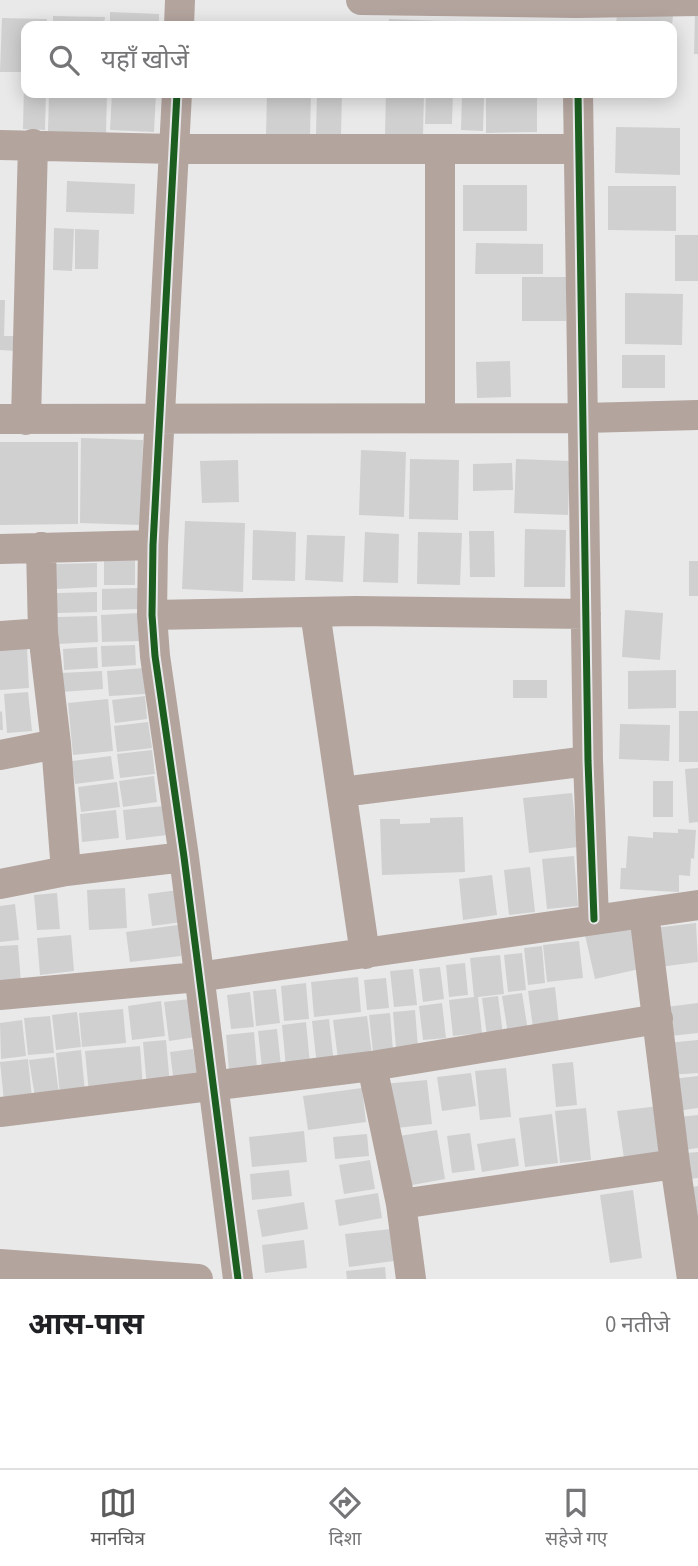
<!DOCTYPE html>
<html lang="hi">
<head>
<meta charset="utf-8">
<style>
  :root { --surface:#fff; --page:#f6f6f6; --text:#202124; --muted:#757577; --line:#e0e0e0; --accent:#5b5b5b }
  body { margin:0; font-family:"Source Sans 3","Noto Sans Devanagari",sans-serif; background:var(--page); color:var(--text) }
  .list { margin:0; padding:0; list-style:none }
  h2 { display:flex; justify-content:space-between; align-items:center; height:91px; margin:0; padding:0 28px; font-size:30px }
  h2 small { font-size:23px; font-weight:400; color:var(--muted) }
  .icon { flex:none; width:38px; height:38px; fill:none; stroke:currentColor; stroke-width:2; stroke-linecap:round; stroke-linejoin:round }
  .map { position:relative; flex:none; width:698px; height:1279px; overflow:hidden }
  .search { position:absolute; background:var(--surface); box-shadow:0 4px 18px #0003; left:21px; right:21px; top:21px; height:77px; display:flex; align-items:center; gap:18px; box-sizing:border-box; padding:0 24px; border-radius:14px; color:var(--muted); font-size:26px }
  .sheet { height:189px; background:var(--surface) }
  nav { display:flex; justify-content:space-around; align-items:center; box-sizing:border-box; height:98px; border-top:2px solid var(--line); background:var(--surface); font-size:19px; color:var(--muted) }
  nav a { display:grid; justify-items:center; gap:4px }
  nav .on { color:var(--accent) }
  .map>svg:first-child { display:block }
  .building { fill:#d0d0d1 }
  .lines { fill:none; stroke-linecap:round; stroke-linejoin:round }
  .minor { stroke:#b3a49e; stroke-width:30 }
  .cycleway-casing { stroke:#e8e9ea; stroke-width:11 }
  .cycleway { stroke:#1b5e20; stroke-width:7 }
</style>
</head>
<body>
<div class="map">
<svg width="698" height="1279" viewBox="0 0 698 1279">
  <rect width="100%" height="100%" fill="#e9e9e9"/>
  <!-- building -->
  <path class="building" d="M695 11H698V54H694Z
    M110 12 159 14V26H110Z
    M617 13 673 15 672 26H616Z
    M53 16 105 17 104 26H53Z
    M2 18 47 19 46 26H26V72H0Z
    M389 19 443 21V26H389Z
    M332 21 387 24 386 26H332Z
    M24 85H26V93H46L45 130 23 129Z
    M49 93H107L106 134 48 132Z
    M112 93H156L154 132 110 130Z
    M267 93H311L310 137 266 136Z
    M317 93H342L341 135 316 134Z
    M386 93H424L423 136 385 134Z
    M426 93H453L452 124H425Z
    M486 93H537V132L486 133Z
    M462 95 484 96 483 131 461 130Z
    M616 127 680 128V175L615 173Z
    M67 181 135 184 134 214 66 212Z
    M463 185H527V231H463Z
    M608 186H676V231L608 230Z
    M54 228 74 229 72 271 53 270Z
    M75 229 99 230 98 269H75Z
    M675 235H698V281H675Z
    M476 243 543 244V274H475Z
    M522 277H566V321H522Z
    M625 293 683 294 682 345 625 344Z
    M0 300H5L4 336H17V351L0 350Z
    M622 355H665V388H622Z
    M510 361 511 397 477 398 476 362Z
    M81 438 143 440 141 525 80 523Z
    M0 442H78V524L0 525Z
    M361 450 406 452 404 517 359 515Z
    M410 459 459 460 458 520 409 519Z
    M516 459 570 461 568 515 514 513Z
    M238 460 239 502 202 503 200 461Z
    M512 463 513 490 473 491V464Z
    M185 521 245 523 243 592 182 589Z
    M525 529 566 530 565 587H524Z
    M253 530 296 532 295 581 252 580Z
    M469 531H494L495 577H470Z
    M365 532 399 534 398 583 363 582Z
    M418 532 462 533 460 585 417 584Z
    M307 535 345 536 343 582 305 580Z
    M135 559V585H104V560Z
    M689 561H698V596H689Z
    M97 563V587L56 589V564Z
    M140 588 141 609 102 610V589Z
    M97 592V612L57 613V593Z
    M625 610 663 613 660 660 622 657Z
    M139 613 140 641 102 642 101 615Z
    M97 616 98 642 57 644V617Z
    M135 645 136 665 102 667 101 646Z
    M97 647 98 668 64 670 63 649Z
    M27 648 29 688 0 690V649Z
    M144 668 146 694 109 696 107 671Z
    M676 670V708L628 709V671Z
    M102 671 103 689 61 692 60 673Z
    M513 680H547V698H513Z
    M28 692 32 731 7 733 4 694Z
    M145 696 147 719 115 723 112 700Z
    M108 699 113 751 73 755 68 703Z
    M2 711 3 730H0V712Z
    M679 711H698V762H679Z
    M148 722 152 748 117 752 114 726Z
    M620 724 670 725 669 761 619 759Z
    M152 750 155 774 120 778 117 754Z
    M111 756 114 779 75 784 72 761Z
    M698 768V822L689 823 685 769Z
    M154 776 157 802 123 807 119 781Z
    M653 781H673V817H653Z
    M117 782 120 807 81 812 78 787Z
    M572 793 578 847 529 853 523 798Z
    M164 806 167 835 126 840 123 810Z
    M116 810 119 838 82 842 80 814Z
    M463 817 465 872 382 875 380 819H400V824L430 823V818Z
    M678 829 696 830 694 859 691 858 690 876 679 875V892L620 889 621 868H626L628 836 653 838V832L678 833Z
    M574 856 578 906 547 909 542 859Z
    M530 867 535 912 509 915 504 870Z
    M492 875 497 915 463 920 459 879Z
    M125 888 127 928 89 930 87 890Z
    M178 890 182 922 152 926 148 894Z
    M57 893 60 929 37 930 34 895Z
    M15 904 19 940 0 942V906Z
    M637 923 648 967 595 979 585 935Z
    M696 923 698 962 659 967 654 928Z
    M178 925 181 956 130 962 126 932Z
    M71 935 74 971 40 975 37 938Z
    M579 941 583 978 547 982 543 945Z
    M18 945 21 983 0 985V946Z
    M542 946 545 983 528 985 524 948Z
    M522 953 526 990 508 992 504 955Z
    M500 955 504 994 478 997 482 1033 453 1036 449 1000 474 997 470 958Z
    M465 963 468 995 449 997 446 965Z
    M440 967 444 999 423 1002 419 969Z
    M413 969 417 1005 394 1007 390 971Z
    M358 977 361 1012 314 1017 311 982Z
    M386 978 389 1008 367 1010 364 980Z
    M306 983 309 1019 284 1021 281 986Z
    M555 987 559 1025 533 1028 528 991Z
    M276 989 280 1023 256 1026 253 991Z
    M250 992 254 1027 231 1029 227 995Z
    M522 993 528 1031 508 1034 502 996Z
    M498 996 503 1034 487 1036 482 998Z
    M190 999 196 1037 169 1041 164 1002Z
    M161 1001 165 1036 132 1040 128 1006Z
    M442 1003 446 1038 423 1040 419 1006Z
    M698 1003V1033L670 1036 666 1007Z
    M123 1009 126 1043 82 1047 79 1013Z
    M415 1010 418 1047 396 1048 393 1012Z
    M77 1012 81 1047 56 1050 52 1015Z
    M390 1013 393 1051 373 1052 369 1015Z
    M50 1016 54 1053 28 1055 24 1018Z
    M367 1016 372 1055 338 1059 333 1020Z
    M329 1019 334 1064 317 1066 312 1021Z
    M22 1020 26 1056 1 1059 0 1023Z
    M306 1022 310 1064 286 1067 282 1025Z
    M277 1029 281 1066 262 1068 258 1031Z
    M254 1032 257 1068 229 1071 226 1035Z
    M166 1040 170 1086 147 1088 143 1042Z
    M698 1040V1073L669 1075 666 1043Z
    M140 1046 143 1088 89 1093 85 1051Z
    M193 1049 198 1080 174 1083 170 1052Z
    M81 1050 85 1092 60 1095 56 1053Z
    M54 1057 59 1094 35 1097 29 1060Z
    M28 1059 32 1098 4 1101 0 1062Z
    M573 1062 577 1105 556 1107 552 1064Z
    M506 1068 511 1117 480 1120 475 1071Z
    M471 1073 476 1106 442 1111 437 1077Z
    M698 1076V1108L677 1111 673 1079Z
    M427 1080 432 1124 388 1129 383 1084Z
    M362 1088 366 1122 308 1130 303 1096Z
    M659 1106 666 1159 625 1165 617 1111Z
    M586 1108 591 1160 560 1163 555 1111Z
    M552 1114 558 1163 525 1167 519 1118Z
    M698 1115V1148L684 1150 679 1117Z
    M437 1130 445 1179 407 1186 399 1136Z
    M304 1131 307 1162 252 1167 249 1137Z
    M470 1133 475 1170 452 1173 447 1136Z
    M367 1134 369 1156 335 1159 333 1137Z
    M515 1138 519 1166 482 1172 477 1144Z
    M698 1152V1178L688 1179 686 1153Z
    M370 1160 375 1189 344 1194 339 1165Z
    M289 1170 292 1196 252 1200 250 1174Z
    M698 1186V1223L687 1188Z
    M633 1190 642 1258 610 1263 600 1195Z
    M378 1193 382 1218 339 1226 335 1200Z
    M304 1202 308 1229 262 1237 257 1210Z
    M391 1229 394 1261 349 1267 345 1234Z
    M304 1240 307 1268 265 1273 262 1245Z
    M385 1267 386 1279H347L346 1271Z"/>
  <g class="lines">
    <!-- minor -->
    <path class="minor" d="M361 0 576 3 698 1
      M179 26 180 0
      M177 93 153 545 152 615 155 656 184 857 238 1279
      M578 93 588 761 594 919
      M0 145 175 149H579
      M440 418V149
      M0 419 584 418 698 415
      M26 420 33 144
      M41 547 43 633 56 744 66 871
      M0 549 153 545
      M315 612 365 954
      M152 615 356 611 586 614
      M0 636 43 633
      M0 755 56 744
      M342 792 588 761
      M0 884 66 871 184 857
      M644 913 675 1164 692 1279
      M0 995 198 977 698 905
      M372 1066 401 1204 411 1279
      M0 1112 372 1066 658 1019
      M401 1204 675 1164
      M0 1264 198 1279"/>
    <defs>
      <path id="cycleway" d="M177 93 153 545 152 615 155 656 184 857 238 1279
        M578 93 588 761 594 919"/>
    </defs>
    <!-- cycleway casing -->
    <use href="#cycleway" class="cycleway-casing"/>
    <!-- cycleway -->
    <use href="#cycleway" class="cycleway"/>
  </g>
</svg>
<div class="search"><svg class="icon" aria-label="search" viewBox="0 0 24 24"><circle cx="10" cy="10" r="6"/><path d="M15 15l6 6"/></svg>यहाँ खोजें</div>
</div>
<section class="sheet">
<h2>आस-पास<small>0 नतीजे</small></h2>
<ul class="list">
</ul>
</section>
<nav>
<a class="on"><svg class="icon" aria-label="map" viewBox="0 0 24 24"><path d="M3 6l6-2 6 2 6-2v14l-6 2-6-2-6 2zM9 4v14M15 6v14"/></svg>मानचित्र</a>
<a><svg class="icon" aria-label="directions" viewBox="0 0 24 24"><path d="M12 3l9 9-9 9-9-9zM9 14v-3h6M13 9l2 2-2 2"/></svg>दिशा</a>
<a><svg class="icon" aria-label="saved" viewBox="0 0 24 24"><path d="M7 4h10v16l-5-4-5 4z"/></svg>सहेजे गए</a>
</nav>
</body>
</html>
